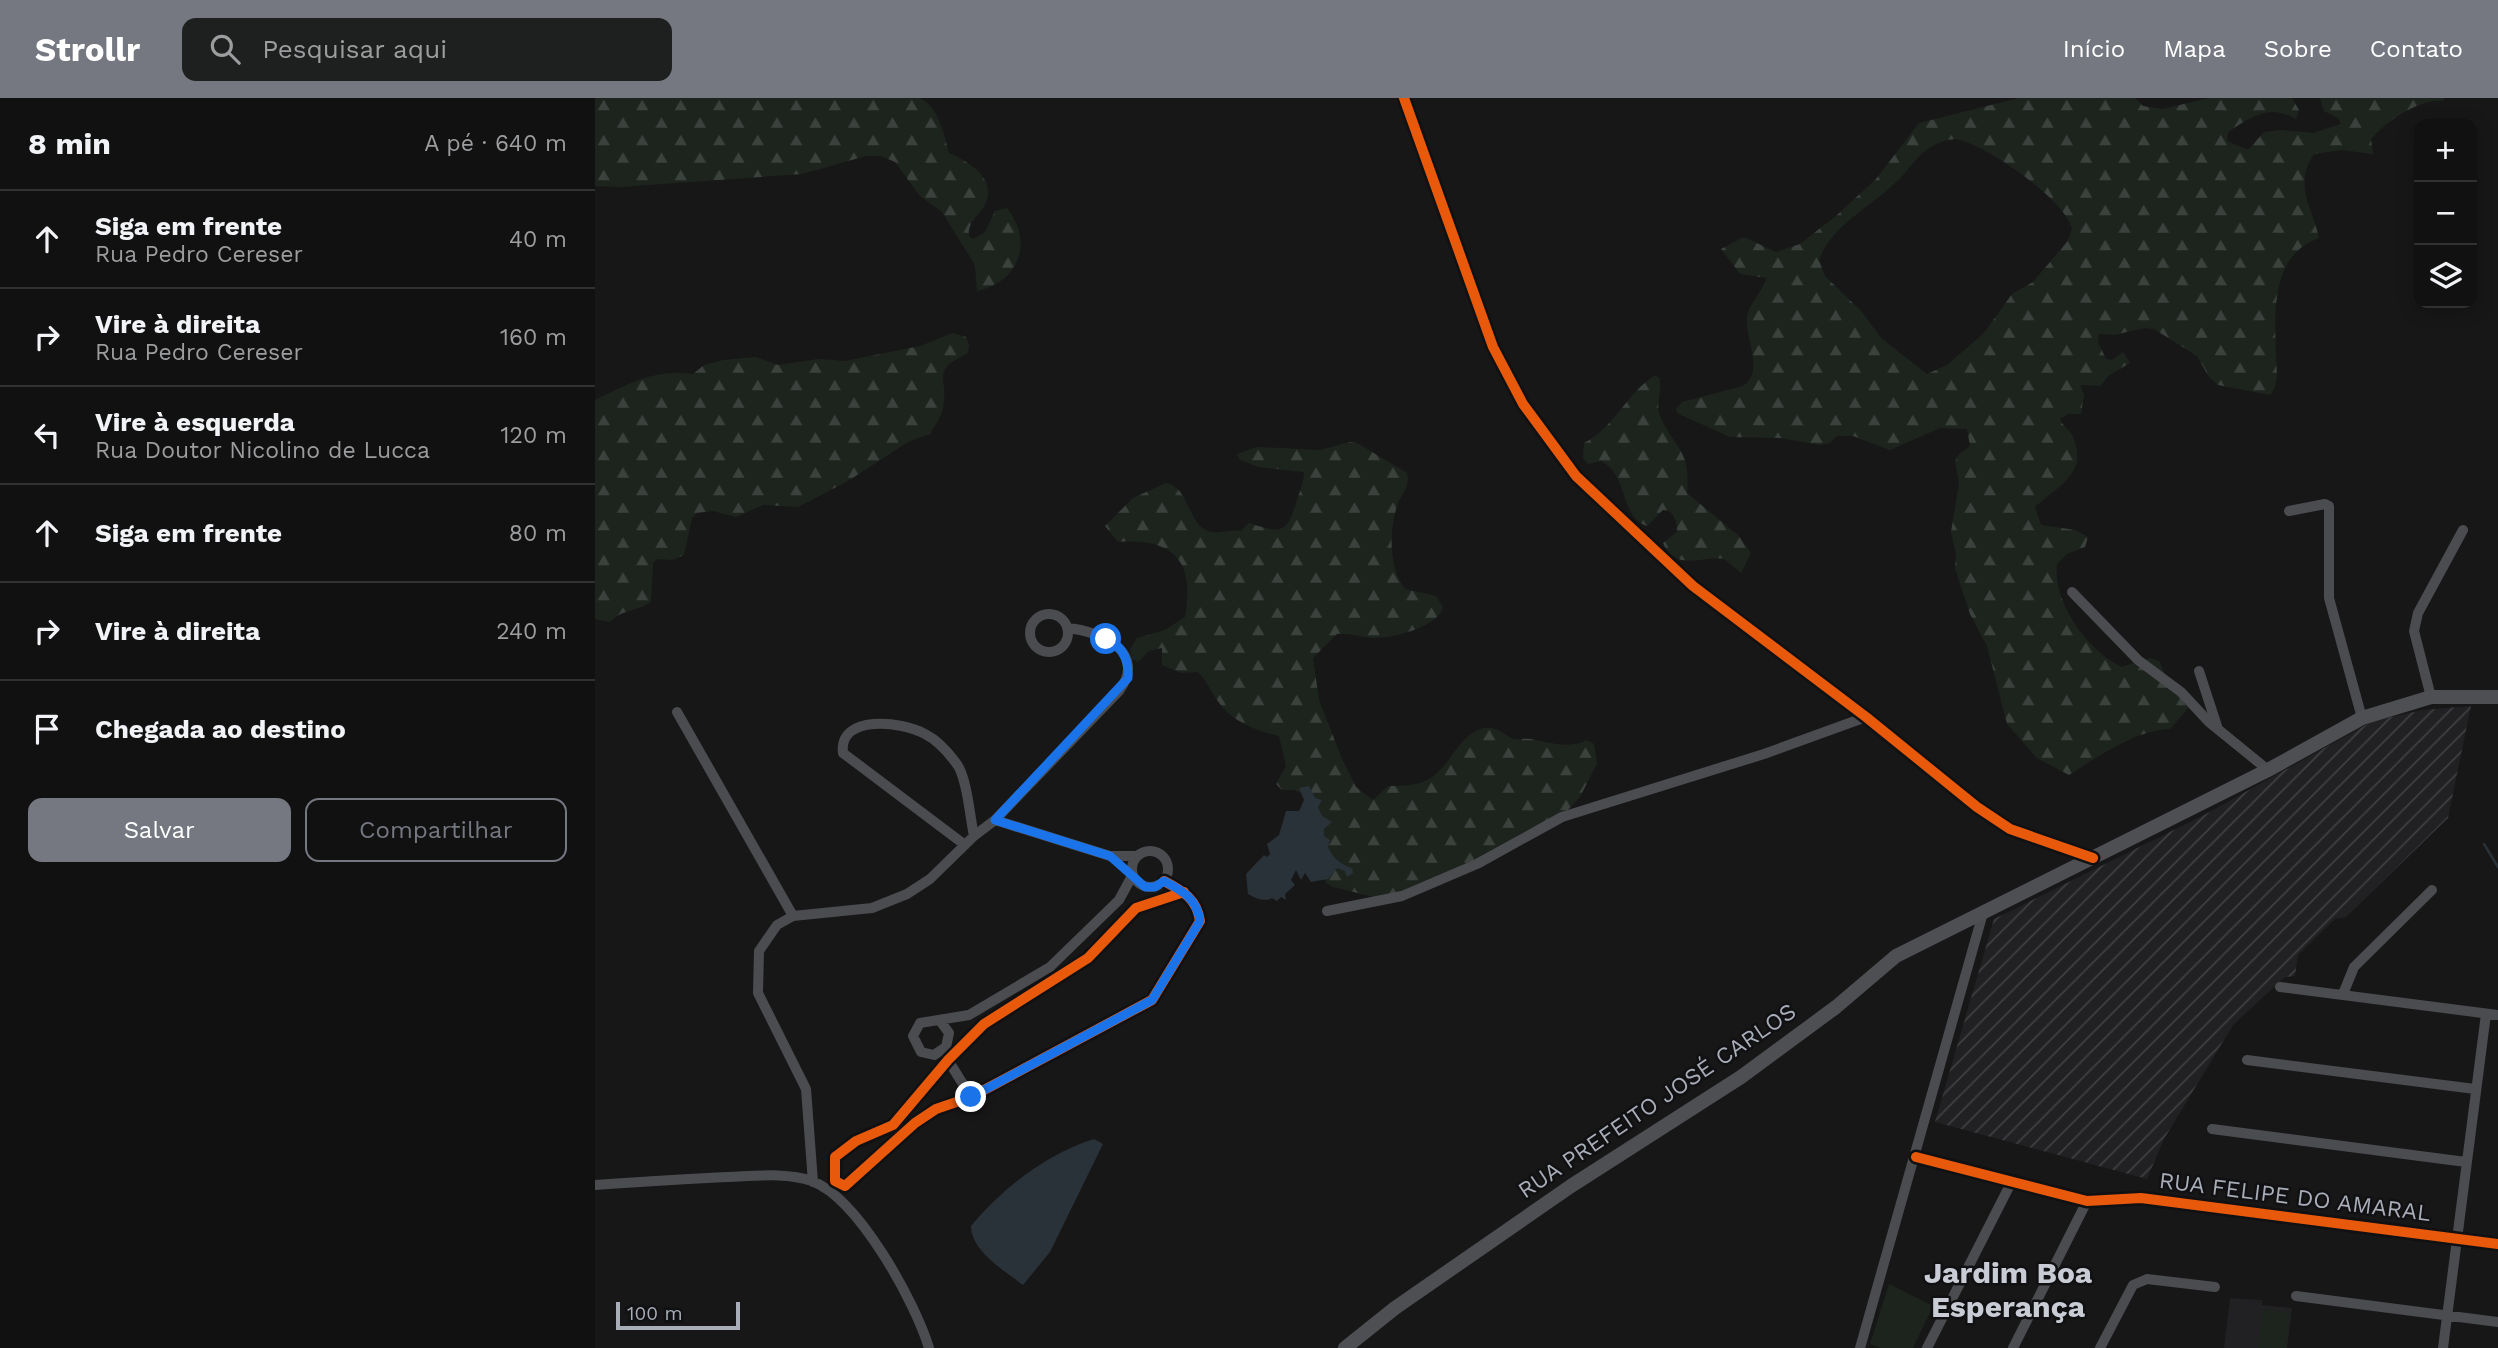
<!DOCTYPE html>
<html lang="pt">
<head>
<meta charset="utf-8">
<style>
  :root { --surface:#111; --page:#1e1f1f; --text:#f1f3f6; --muted:#9c9d9f; --line:#303131; --accent:#757880 }
  body { margin:0; font-family:"Work Sans",sans-serif; background:var(--page); color:var(--text) }
  .controls { position:absolute; right:21px; top:21px; display:grid; overflow:hidden; border-radius:14px; box-shadow:0 4px 18px #0003 }
  .controls button { width:63px; height:63px; display:grid; place-items:center; padding:0; border:0; border-bottom:2px solid var(--line); background:var(--surface); color:var(--text); font:35px sans-serif }
  .scale { position:absolute; left:21px; bottom:18px; width:124px; box-sizing:border-box; padding-left:7px; border:4px solid #a8adb8; border-top:0; font-size:19px; line-height:24px; white-space:nowrap; color:#a8adb8; -webkit-text-stroke:5px #111113; paint-order:stroke }
  .stop { position:absolute; width:21px; height:21px; margin:-16px; border:5px solid #1a73e8; border-radius:50%; background:#fff }
  .stop.end { background:#1a73e8; border-color:#fff; box-shadow:0 2px 7px #0008 }
  .list { margin:0; padding:0; list-style:none }
  h2 { display:flex; justify-content:space-between; align-items:center; height:91px; margin:0; padding:0 28px; font-size:30px }
  h2 small { font-size:23px; font-weight:400; color:var(--muted) }
  .list li { display:grid; grid-template-columns:46px 1fr auto; gap:21px; align-items:center; box-sizing:border-box; height:98px; padding:0 28px; border-top:2px solid var(--line) }
  .list b { display:block; font-size:26px; white-space:nowrap }
  .list p { margin:0; font-size:23px; white-space:nowrap; color:var(--muted) }
  .list em { font-size:23px; font-style:normal; color:var(--muted) }
  .actions { display:flex; gap:14px; padding:21px 28px }
  .actions a { flex:1; padding:16px 0; border:2px solid var(--accent); border-radius:14px; text-align:center; font-size:24px; color:var(--accent) }
  .actions .main { background:var(--accent); color:#fff }
  .icon { flex:none; width:38px; height:38px; fill:none; stroke:currentColor; stroke-width:2; stroke-linecap:round; stroke-linejoin:round }
  .map { position:relative; flex:none; width:1903px; height:1250px; overflow:hidden }
  header { display:flex; align-items:center; gap:42px; box-sizing:border-box; height:98px; padding:0 35px; background:var(--accent); color:#fff }
  header strong { font-size:33px }
  nav { display:flex; gap:38px; margin-inline-start:auto; font-size:24px }
  .search { width:490px; height:63px; background:var(--page); display:flex; align-items:center; gap:18px; box-sizing:border-box; padding:0 24px; border-radius:14px; color:var(--muted); font-size:26px }
  main { display:flex }
  aside { flex:1; background:var(--surface) }
  .map>svg:first-child { display:block }
  .built { fill:#212123 }
  .industrial { fill:url(#industrial-furrows) }
  .green { fill:#1d241e }
  .forest { fill:url(#forest-firs); fill-rule:evenodd }
  .water { fill:#2a3239 }
  .lines { fill:none; stroke-linecap:round; stroke-linejoin:round }
  .stream { stroke:#2a3239; stroke-width:2.5 }
  .minor { stroke:#4b4c50; stroke-width:10 }
  .major { stroke:#4d4f52; stroke-width:14 }
  .cycleway-casing { stroke:#111113; stroke-width:15 }
  .cycleway { stroke:#e8590c; stroke-width:10 }
  .route { stroke:#1a73e8; stroke-width:9 }
  .labels { text-anchor:middle; dominant-baseline:central; stroke-width:5; stroke-linejoin:round; paint-order:stroke }
  .street-label { font-size:23px; fill:#a8adb8; stroke:#111113 }
  .district-label { font-size:30px; font-weight:bold; fill:#c9ccd4; stroke:#111113 }
</style>
</head>
<body>
<header>
<strong>Strollr</strong>
<div class="search"><svg class="icon" aria-label="search" viewBox="0 0 24 24"><circle cx="10" cy="10" r="6"/><path d="M15 15l6 6"/></svg>Pesquisar aqui</div>
<nav><a>Início</a><a>Mapa</a><a>Sobre</a><a>Contato</a></nav>
</header>
<main>
<aside>
<h2>8 min<small>A pé · 640 m</small></h2>
<ul class="list">
<li><svg class="icon" aria-label="ahead" viewBox="0 0 24 24"><path d="M12 20V5M6 11l6-6 6 6"/></svg><div><b>Siga em frente</b><p>Rua Pedro Cereser</p></div><em>40 m</em></li>
<li><svg class="icon" aria-label="right" viewBox="0 0 24 24"><path d="M7 20v-9h11M14 6l5 5-5 5"/></svg><div><b>Vire à direita</b><p>Rua Pedro Cereser</p></div><em>160 m</em></li>
<li><svg class="icon" aria-label="left" viewBox="0 0 24 24"><path d="M17 20v-9H6M10 6l-5 5 5 5"/></svg><div><b>Vire à esquerda</b><p>Rua Doutor Nicolino de Lucca</p></div><em>120 m</em></li>
<li><svg class="icon" aria-label="ahead" viewBox="0 0 24 24"><path d="M12 20V5M6 11l6-6 6 6"/></svg><div><b>Siga em frente</b></div><em>80 m</em></li>
<li><svg class="icon" aria-label="right" viewBox="0 0 24 24"><path d="M7 20v-9h11M14 6l5 5-5 5"/></svg><div><b>Vire à direita</b></div><em>240 m</em></li>
<li><svg class="icon" aria-label="arrive" viewBox="0 0 24 24"><path d="M6 21V4h12l-3 4 3 4H6"/></svg><div><b>Chegada ao destino</b></div></li>
</ul>
<div class="actions"><a class="main">Salvar</a><a>Compartilhar</a></div>
</aside>
<div class="map">
<svg width="1903" height="1250" viewBox="0 0 1903 1250">
  <defs>
    <pattern id="industrial-furrows" width="10" height="10" patternUnits="userSpaceOnUse" patternTransform="scale(1.75)"><rect width="10" height="10" fill="#212123"/><path d="M-1 1l2-2M0 10L10 0M9 11l2-2" fill="none" stroke="#3e3f41"/></pattern>
    <pattern id="forest-firs" width="22" height="20" patternUnits="userSpaceOnUse" patternTransform="scale(1.75)"><rect width="22" height="20" fill="#1d241e"/><path d="M5 1l3.5 6h-7zM16 11l3.5 6h-7z" fill="#3b413d"/></pattern>
  </defs>
  <rect width="100%" height="100%" fill="#171717"/>
  <!-- built -->
  <path class="built" d="M1635 1200 1667 1202V1207L1697 1210 1692 1250H1629Z"/>
  <!-- industrial -->
  <path class="industrial" d="M1876 608 1853 720 1751 819 1740 821 1703 857 1700 878 1690 879 1638 927 1569 1041 1552 1081 1340 1024 1399 821 1611 716 1778 623 1828 612Z"/>
  <!-- green -->
  <path class="green" d="M1294 1186 1338 1208 1318 1250H1286L1275 1246Z
    M1668 1211 1695 1215 1691 1250H1663Z"/>
  <!-- forest -->
  <path class="forest" d="M0 0H325C344 9 349 37 354 55 372 63 401 79 391 104 386 117 372 123 374 138L378 141 390 134 400 113 412 110C439 144 424 184 382 193L380 167 347 114 325 98 300 64 286 58H271L207 76 25 89 0 88Z
    M1424 0H1540L1548 8 1568 11 1614 0H1697L1704 12 1701 21C1674 5 1656 19 1633 34L1632 43 1653 52 1669 34 1686 32 1719 35 1746 26 1743 20 1729 13 1725 0H1849L1848 3C1824 0 1791 24 1776 41L1778 56 1747 52 1719 56C1698 87 1717 108 1724 140 1674 158 1680 216 1681 260 1682 273 1684 287 1675 297L1623 287 1614 279 1602 258 1559 231 1549 230 1519 237 1504 236 1503 244 1511 261 1517 262 1528 254 1535 265 1513 278 1505 288 1485 287 1489 297 1486 316H1473L1465 321C1468 329 1475 332 1478 339 1494 376 1462 388 1440 409L1446 427 1480 432 1493 439 1490 449 1472 456 1462 466C1457 504 1493 554 1527 569L1555 560 1564 563 1574 585 1593 610 1575 631C1540 632 1503 659 1474 677L1442 660 1412 626 1392 548 1375 516 1360 470 1361 456 1356 434 1364 386 1360 363 1364 356 1375 348 1372 331 1345 330 1295 352 1258 338H1242L1235 345 1225 347 1185 340 1135 339 1082 315 1081 311 1087 304 1148 288C1170 273 1150 242 1152 220 1154 204 1167 195 1172 180L1145 176 1126 151 1149 139 1181 154 1205 146 1242 117 1281 81 1324 25ZM1360 41C1389 45 1471 102 1477 131L1472 144 1438 184 1417 196 1389 235 1352 267 1332 276 1287 241 1266 213 1230 178 1224 162C1237 127 1274 110 1300 85 1312 75 1321 58 1334 50 1343 44 1350 42 1360 41Z
    M358 235 371 239 374 247 373 255C334 274 354 278 348 310 346 319 340 328 335 336L313 344 253 383 203 409 168 407 141 419 118 413 102 415 97 420 89 457 77 462 62 461 58 465 56 504C42 513 26 512 15 524L0 521V302C36 285 58 271 98 276L109 267 128 262 161 259 183 267 223 261 250 263 325 248Z
    M1059 278 1064 279C1068 293 1060 306 1065 318 1080 352 1096 351 1092 395L1144 438 1156 455 1146 475 1129 461C1106 458 1081 474 1068 445L1082 434C1082 425 1080 412 1068 412L1052 428C1024 419 1035 378 1006 363L993 366 988 360 989 345C1019 330 1031 296 1059 278Z
    M754 344 762 345 812 375C815 389 808 394 803 405 794 430 793 469 810 491L841 498 848 509C843 529 799 540 780 540 767 540 756 535 742 536L718 560 724 602 747 661 761 689 778 702 793 688C805 688 818 688 830 683 855 673 861 637 889 630 903 628 908 637 919 641 923 642 930 640 935 641 956 644 972 652 992 642L999 646 1002 665 985 699 972 713 932 732 899 755 791 802 738 789 731 785 712 698 699 692H687L681 686 691 668 684 638C660 632 637 624 622 602 615 592 612 583 603 574L586 575 567 567V550L554 553 543 564 537 561 535 551 542 540 570 532 590 519C600 464 580 440 523 444L510 428 538 400 571 385C595 390 592 425 613 433 623 437 636 431 646 433L654 425C687 436 692 436 702 402 705 392 709 385 709 374L664 369 645 362 642 356 662 349 725 352Z"/>
  <!-- water -->
  <path class="water" d="M714 688 720 700 727 702 723 709 727 718 737 724 729 731V738L735 742 733 749C737 760 747 767 757 770L758 775 752 779 750 773 742 770 733 781 716 784 710 775 706 782 701 772 696 782 700 787 690 796 691 802 686 799 682 803 677 800C671 804 661 801 653 796L651 776 669 757 672 759 675 756 672 746 684 737 691 713H704L709 702 704 690Z
    M499 1041 508 1046 455 1154 428 1187C410 1173 376 1153 376 1128 408 1090 451 1056 499 1041Z"/>
  <g class="lines">
    <!-- stream -->
    <path class="stream" d="M1889 746 1903 769"/>
    <!-- minor -->
    <path class="minor" d="M809 0 898 249 928 306 981 378 1098 488 1271 619 1382 709 1415 731 1498 760
      M1694 413 1730 406 1734 408V500L1767 620
      M1477 494 1543 562 1586 594 1614 624 1673 672
      M435 535a19 19 0 1 1 38 0a19 19 0 1 1-38 0Z
      M1604 573 1622 628
      M1836 599 1819 533 1823 515 1868 432
      M82 614 198 818
      M400 722 515 758H542
      M370 747 248 655C243 616 307 623 330 636 342 642 353 654 361 665 372 678 375 720 379 738
      M537 771a18 18 0 1 1 36 0a18 18 0 1 1-36 0Z
      M569 783C588 793 602 801 605 823L557 902 376 999 341 1011 320 1025 250 1088 240 1083V1059L261 1043 298 1027 353 962 389 926 493 860 541 810 589 794
      M732 813 807 798 882 766 967 719 1169 656 1271 619
      M1685 889 1903 917
      M1748 896 1759 869 1837 792
      M346 924 354 935 351 949 339 957 326 954 318 938 325 925 374 917 455 869 524 802 537 778
      M353 962 376 999
      M1652 962 1880 991
      M1617 1031 1871 1064
      M1321 1059 1492 1103 1546 1100 1903 1146
      M218 1084 211 991 163 895 164 853 182 827 198 818 277 810 312 796 335 781 379 738 400 722 524 593C553 554 506 533 472 530
      M0 1087C44 1084 88 1081 133 1079 160 1078 191 1074 217 1083 264 1101 320 1204 334 1250
      M1701 1198 1903 1224
      M1265 1250 1388 815
      M1332 1250 1417 1083
      M1418 1250 1492 1103
      M1505 1250 1538 1187 1552 1181 1620 1189
      M1848 1250 1891 916"/>
    <!-- major -->
    <path class="major" d="M750 1250 800 1210 976 1088 1146 979 1241 909 1301 858 1673 672 1767 620 1836 599H1903"/>
    <defs>
      <path id="cycleway" d="M809 0 898 249 928 306 981 378 1098 488 1271 619 1382 709 1415 731 1498 760
        M569 783C588 793 602 801 605 823L557 902 376 999 341 1011 320 1025 250 1088 240 1083V1059L261 1043 298 1027 353 962 389 926 493 860 541 810 589 794
        M1321 1059 1492 1103 1546 1100 1903 1146"/>
    </defs>
    <!-- cycleway casing -->
    <use href="#cycleway" class="cycleway-casing"/>
    <!-- cycleway -->
    <use href="#cycleway" class="cycleway"/>
  </g>
  <g class="lines">
    <!-- route -->
    <path class="route" d="M376 999 557 902 605 823C602 801 588 793 569 783L560 789H550L515 758 400 722 533 580C534 562 528 548 511 541"/>
  </g>
  <g class="labels">
    <!-- street labels -->
    <g class="street-label">
      <text transform="translate(1062 1003) rotate(-34)">RUA PREFEITO JOSÉ CARLOS</text>
      <text transform="translate(1700 1099) rotate(7)">RUA FELIPE DO AMARAL</text>
    </g>
    <!-- district labels -->
    <g class="district-label">
      <text x="1413" y="1174">Jardim Boa<tspan x="1413" dy="34">Esperança</tspan></text>
    </g>
  </g>
</svg>
<div class="controls">
<button>+</button>
<button>−</button>
<button><svg class="icon" aria-label="layers" viewBox="0 0 24 24"><path d="M12 4l9 5-9 5-9-5zM3 14l9 5 9-5"/></svg></button>
</div>
<div class="scale">100 m</div>
<div class="stop" style="left:511px;top:541px"></div>
<div class="stop end" style="left:376px;top:999px"></div>
</div>
</main>
</body>
</html>
